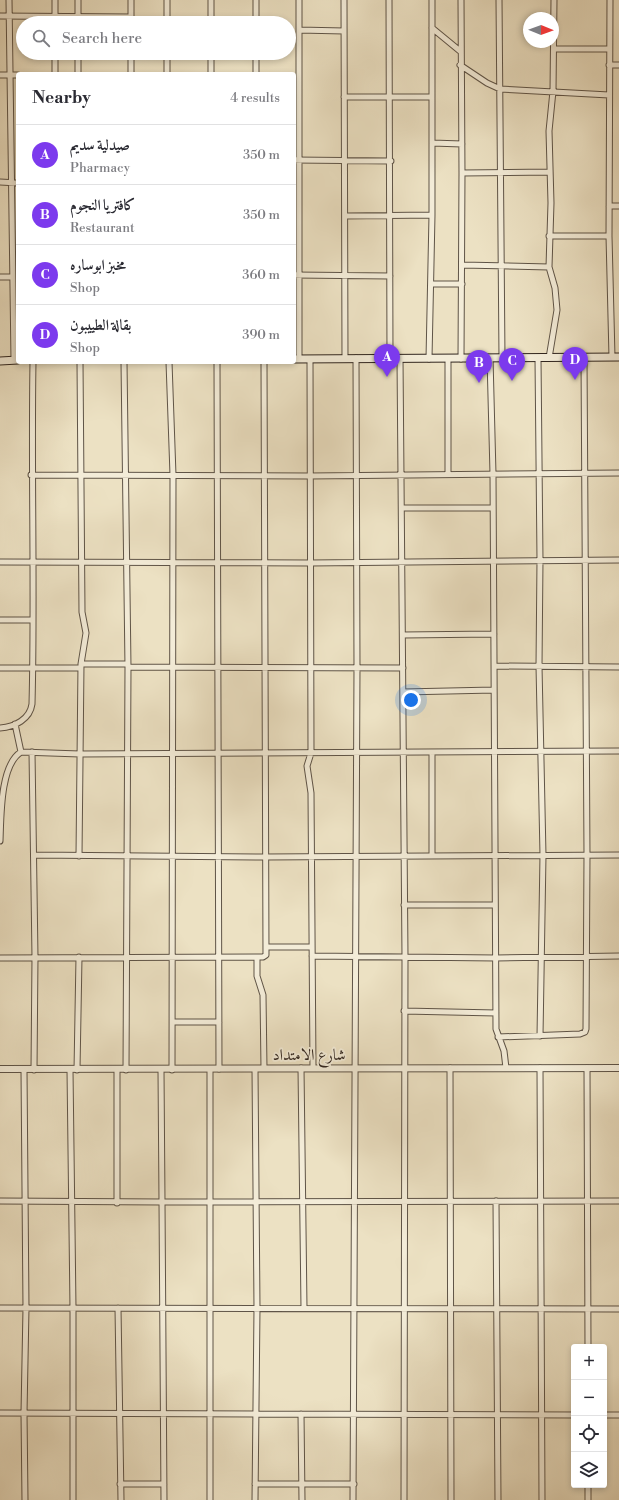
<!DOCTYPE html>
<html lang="en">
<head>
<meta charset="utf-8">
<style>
  :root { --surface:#fff; --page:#f7f7f7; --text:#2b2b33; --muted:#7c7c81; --line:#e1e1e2; --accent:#7c3aed }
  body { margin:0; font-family:"Libre Bodoni",Amiri,serif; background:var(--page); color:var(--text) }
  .controls { position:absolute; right:12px; bottom:12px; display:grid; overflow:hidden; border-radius:4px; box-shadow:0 2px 6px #0003 }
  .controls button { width:36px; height:36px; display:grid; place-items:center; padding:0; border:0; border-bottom:1px solid var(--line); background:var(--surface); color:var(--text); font:20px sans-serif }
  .compass { position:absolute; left:523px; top:12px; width:36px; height:36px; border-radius:50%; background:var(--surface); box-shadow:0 2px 6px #0003; rotate:91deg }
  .you { position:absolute; left:411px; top:700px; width:14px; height:14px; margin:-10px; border:3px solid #fff; border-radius:50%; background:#1a73e8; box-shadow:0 0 0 6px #1a73e833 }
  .badge { display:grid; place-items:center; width:26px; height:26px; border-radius:50%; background:var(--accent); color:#fff; font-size:13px; font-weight:700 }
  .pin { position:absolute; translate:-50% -33px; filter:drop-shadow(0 1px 2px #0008) }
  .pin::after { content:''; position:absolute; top:21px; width:14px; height:12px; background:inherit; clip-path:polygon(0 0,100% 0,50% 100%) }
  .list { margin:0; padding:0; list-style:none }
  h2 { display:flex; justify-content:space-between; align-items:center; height:52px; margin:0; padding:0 16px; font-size:17px }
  h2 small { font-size:13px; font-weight:400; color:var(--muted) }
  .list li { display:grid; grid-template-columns:26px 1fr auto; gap:12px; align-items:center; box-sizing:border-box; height:60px; padding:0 16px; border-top:1px solid var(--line) }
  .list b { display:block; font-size:15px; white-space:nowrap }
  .list p { margin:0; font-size:13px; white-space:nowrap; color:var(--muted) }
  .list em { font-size:13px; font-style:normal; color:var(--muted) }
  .icon { flex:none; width:22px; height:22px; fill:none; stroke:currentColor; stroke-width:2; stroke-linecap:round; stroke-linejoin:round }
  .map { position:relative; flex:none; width:619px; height:1500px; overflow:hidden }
  .search { position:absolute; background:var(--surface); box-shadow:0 2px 6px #0003; left:16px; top:16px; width:280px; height:44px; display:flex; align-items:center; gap:10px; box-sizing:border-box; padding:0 14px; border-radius:22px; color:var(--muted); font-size:15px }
  .panel { position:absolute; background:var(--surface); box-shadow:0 2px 6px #0003; left:16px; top:72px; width:280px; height:292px; border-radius:4px }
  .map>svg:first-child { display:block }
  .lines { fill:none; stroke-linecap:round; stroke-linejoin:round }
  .minor-casing { stroke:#5f5447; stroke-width:7 }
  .tertiary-casing { stroke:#5f5447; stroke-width:8 }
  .secondary-casing { stroke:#30251e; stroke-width:9 }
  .minor { stroke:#f3ecd8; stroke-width:5 }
  .tertiary { stroke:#f3ecd8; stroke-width:6 }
  .secondary { stroke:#f3ecd8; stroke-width:7 }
  .labels { text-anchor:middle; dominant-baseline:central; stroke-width:3.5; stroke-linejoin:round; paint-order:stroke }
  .street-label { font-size:16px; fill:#30251e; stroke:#f3ecd8 }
</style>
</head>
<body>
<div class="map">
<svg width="619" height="1500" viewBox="0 0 619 1500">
  <rect width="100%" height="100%" fill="#ece1c3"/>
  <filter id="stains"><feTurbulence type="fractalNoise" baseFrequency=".005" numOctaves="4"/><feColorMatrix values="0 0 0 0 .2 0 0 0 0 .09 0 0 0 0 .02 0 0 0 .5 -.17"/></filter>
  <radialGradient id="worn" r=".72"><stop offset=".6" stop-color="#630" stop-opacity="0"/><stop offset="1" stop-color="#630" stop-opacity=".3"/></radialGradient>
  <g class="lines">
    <defs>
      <path id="minor" d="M9 0 14 360
        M78 0V23
        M131 0V23
        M211 0V23
        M344 0 345 358
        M389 0 390 358
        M461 0 462 173 461 359
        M499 0 502 358
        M610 0 609 236 612 357
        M0 16 131 17
        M55 23V0
        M167 23V0
        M256 23V0
        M432 28 460 51
        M299 30 344 31
        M554 49H609
        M131 53V74
        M211 53V74
        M256 53V74
        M460 65 487 83 500 89 609 95
        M609 65H619
        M55 74V53
        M78 74V53
        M167 74V53
        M0 75H18
        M344 97H432
        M432 143 462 144
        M294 160 391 161
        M462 173 550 172
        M0 182 18 183
        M609 206H619
        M345 216 432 215
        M549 236H609
        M462 265 549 267
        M294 275 390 276
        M0 277H12
        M431 284H462
        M400 358 405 957 404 1500
        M490 358 493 474 496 1029 504 1051 506 1068
        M538 358 540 560 539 666 543 855 540 1036
        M549 358 557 310 555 288 549 267 551 203 549 131 553 91 554 0
        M299 359V0
        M310 359 311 753 307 766 311 793 313 1068
        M429 359 432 215V0
        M124 362 128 667 126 1070
        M169 362 173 475 172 1070
        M217 362 219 1069
        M448 474V359
        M31 475 309 476 619 473
        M402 508H493
        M0 562 310 563 619 560
        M0 620H33
        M403 635 494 634
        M81 664H128
        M494 666 619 667
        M128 667 403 668
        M0 668H81
        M403 692 494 690
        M15 724 21 752
        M0 728C15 727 30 719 32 704 35 590 31 476 33 362
        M32 752 35 957 34 1070
        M432 752V855
        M0 841C1 817 0 765 21 752L80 754 619 751
        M34 855 265 857 619 855
        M79 856 81 664 86 633 82 612 80 362
        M404 905H495
        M266 947H312
        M312 956 496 958 619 956
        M257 957V976L263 995 264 1068
        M0 958 263 957 266 955 264 362
        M404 1011 496 1013
        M172 1022H219
        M498 1037 580 1034 585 1032 586 1029 587 855 584 357
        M301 1068 304 1308
        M450 1068 451 1500
        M540 1068 542 1500
        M587 1068 588 1347
        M210 1069V1500
        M24 1070 26 1308 24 1413 25 1500
        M70 1070 73 1308V1500
        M77 1070 79 957
        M117 1070V1203
        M0 1201 162 1202 161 1070
        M496 1201 498 1500
        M0 1308 619 1309
        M118 1308 121 1500
        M0 1413 574 1415
        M301 1414 302 1500
        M604 1415H619
        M120 1484H164
        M255 1484H354
        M588 1485V1500
        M164 1500 162 1202 619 1201
        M255 1500 257 1308 255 1069
        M353 1500 357 668 356 358"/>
      <path id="tertiary" d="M0 1069 619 1068"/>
      <path id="secondary" d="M294 359 619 357
        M0 361 18 360"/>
    </defs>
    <!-- minor casing -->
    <use href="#minor" class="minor-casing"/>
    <!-- tertiary casing -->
    <use href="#tertiary" class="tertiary-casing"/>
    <!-- secondary casing -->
    <use href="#secondary" class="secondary-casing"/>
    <!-- minor -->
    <use href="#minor" class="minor"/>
    <!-- tertiary -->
    <use href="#tertiary" class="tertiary"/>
    <!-- secondary -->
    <use href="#secondary" class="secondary"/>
  </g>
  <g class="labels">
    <!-- street labels -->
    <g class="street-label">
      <text x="309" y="1055">شارع الامتداد</text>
    </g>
  </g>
  <rect width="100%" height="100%" filter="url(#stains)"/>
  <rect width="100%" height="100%" fill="url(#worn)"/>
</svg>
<div class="controls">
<button>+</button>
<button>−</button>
<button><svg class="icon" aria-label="locate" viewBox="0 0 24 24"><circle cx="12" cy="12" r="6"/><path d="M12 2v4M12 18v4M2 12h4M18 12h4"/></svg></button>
<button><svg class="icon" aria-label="layers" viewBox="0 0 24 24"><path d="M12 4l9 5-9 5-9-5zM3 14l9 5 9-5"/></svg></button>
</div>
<svg class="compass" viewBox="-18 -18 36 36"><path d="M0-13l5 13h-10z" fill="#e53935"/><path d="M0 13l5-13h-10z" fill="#7c7c81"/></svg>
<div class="you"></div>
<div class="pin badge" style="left:387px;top:377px">A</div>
<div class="pin badge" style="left:479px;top:383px">B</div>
<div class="pin badge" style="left:512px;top:381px">C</div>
<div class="pin badge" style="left:575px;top:380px">D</div>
<div class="search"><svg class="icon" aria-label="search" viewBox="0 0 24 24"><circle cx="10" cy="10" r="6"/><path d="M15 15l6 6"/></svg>Search here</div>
<section class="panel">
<h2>Nearby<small>4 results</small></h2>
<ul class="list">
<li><span class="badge">A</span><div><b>صيدلية سديم</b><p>Pharmacy</p></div><em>350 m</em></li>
<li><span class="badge">B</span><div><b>كافتريا النجوم</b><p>Restaurant</p></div><em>350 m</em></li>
<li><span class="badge">C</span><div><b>مخبز ابوساره</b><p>Shop</p></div><em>360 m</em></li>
<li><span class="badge">D</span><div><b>بقالة الطييبون</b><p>Shop</p></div><em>390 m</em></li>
</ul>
</section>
</div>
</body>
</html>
